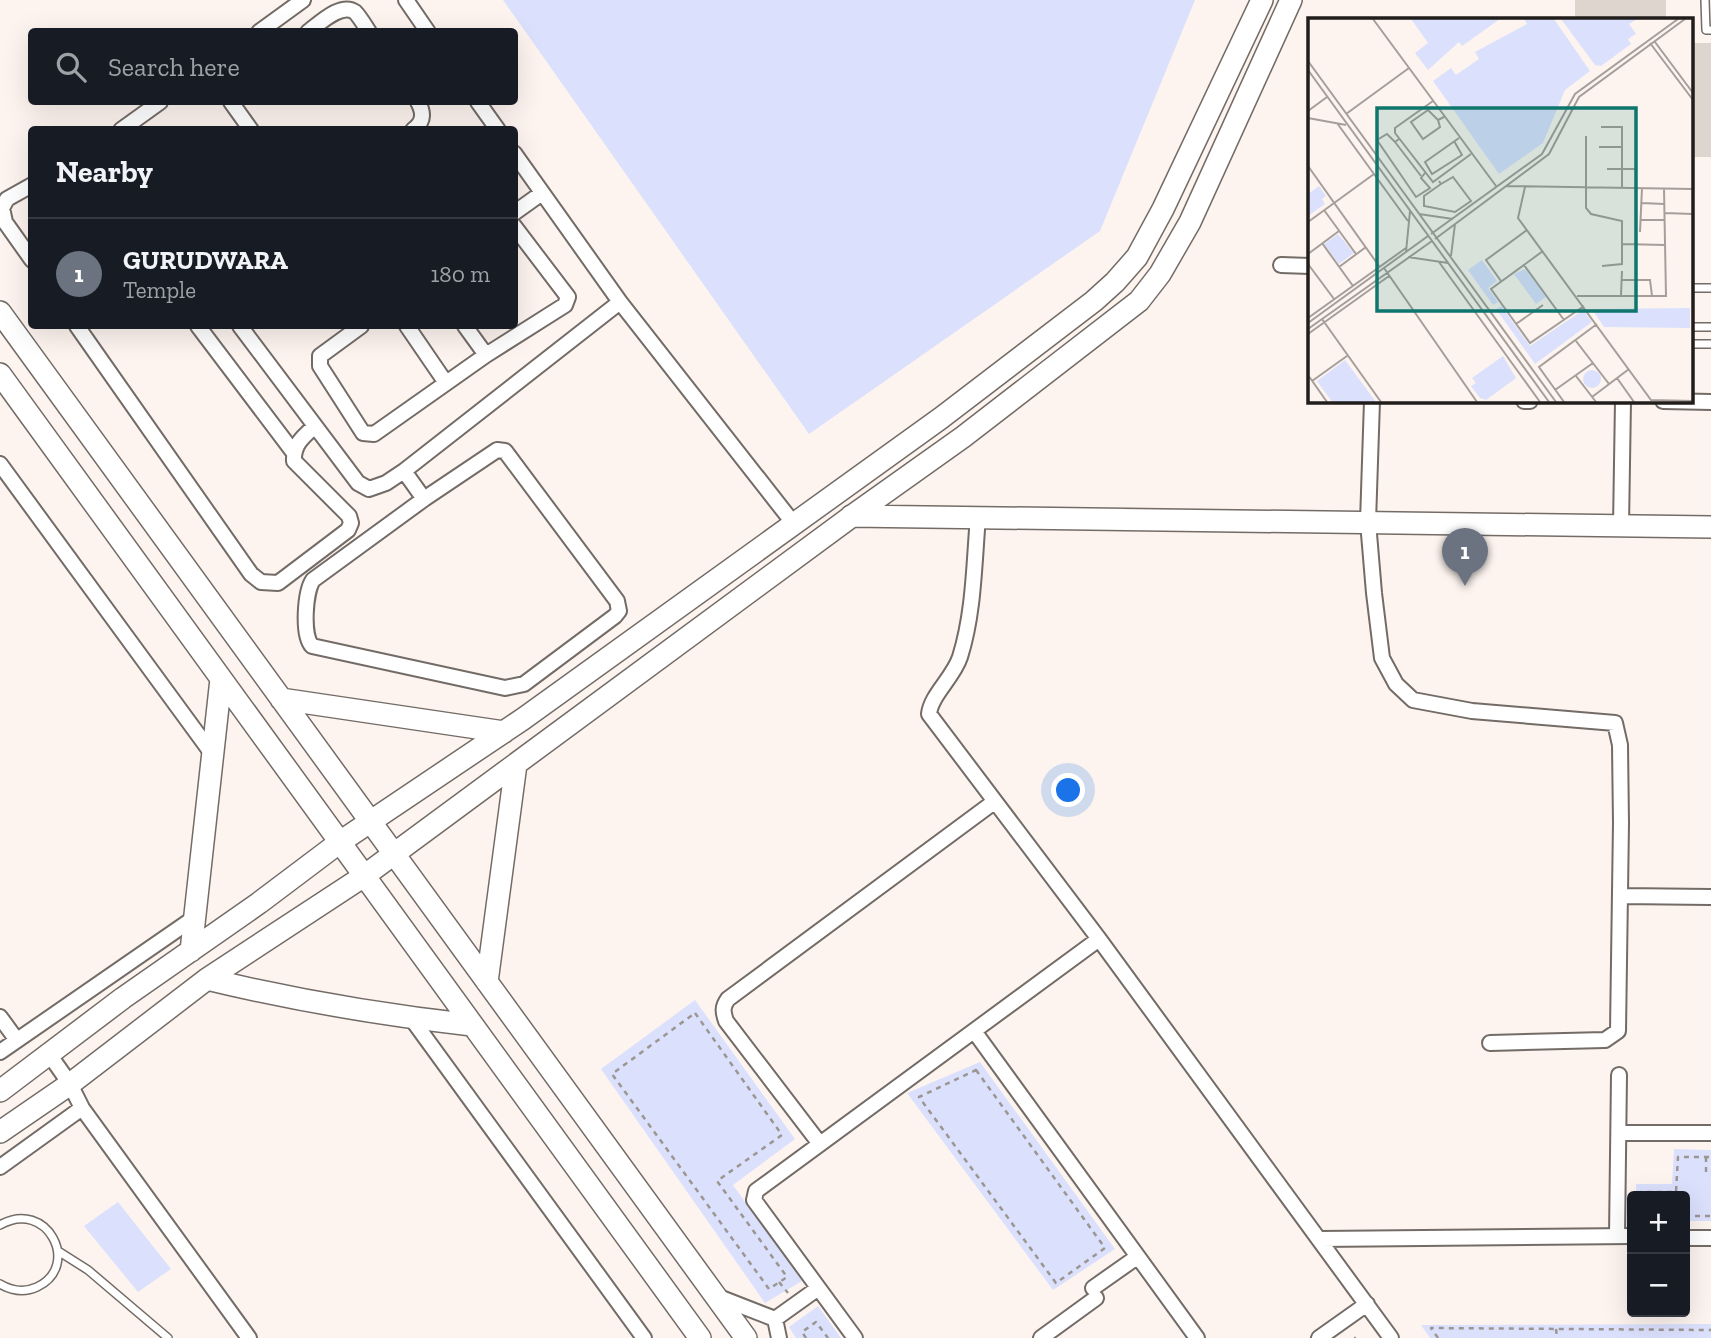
<!DOCTYPE html>
<html lang="en">
<head>
<meta charset="utf-8">
<style>
  :root { --surface:#171b24; --page:#20242c; --text:#f1f3f6; --muted:#9ea1a6; --line:#363941; --accent:#ea580c }
  body { margin:0; font-family:"Zilla Slab",serif; background:var(--page); color:var(--text) }
  .controls { position:absolute; right:21px; bottom:21px; display:grid; overflow:hidden; border-radius:7px; box-shadow:0 7px 28px #0002 }
  .controls button { width:63px; height:63px; display:grid; place-items:center; padding:0; border:0; border-bottom:2px solid var(--line); background:var(--surface); color:var(--text); font:35px sans-serif }
  .you { position:absolute; left:1069px; top:791px; width:24px; height:24px; margin:-18px; border:5px solid #fff; border-radius:50%; background:#1a73e8; box-shadow:0 0 0 10px #1a73e833 }
  .badge { display:grid; place-items:center; width:46px; height:46px; border-radius:50%; background:var(--accent); color:#fff; font-size:23px; font-weight:700 }
  .pin { position:absolute; translate:-50% -58px; filter:drop-shadow(0 2px 4px #0008) }
  .pin::after { content:''; position:absolute; top:37px; width:24px; height:21px; background:inherit; clip-path:polygon(0 0,100% 0,50% 100%) }
  .list { margin:0; padding:0; list-style:none }
  h2 { display:flex; justify-content:space-between; align-items:center; height:91px; margin:0; padding:0 28px; font-size:30px }
  h2 small { font-size:23px; font-weight:400; color:var(--muted) }
  .list li { display:grid; grid-template-columns:46px 1fr auto; gap:21px; align-items:center; box-sizing:border-box; height:112px; padding:0 28px; border-top:2px solid var(--line) }
  .list b { display:block; font-size:26px; white-space:nowrap }
  .list p { margin:0; font-size:23px; white-space:nowrap; color:var(--muted) }
  .list em { font-size:23px; font-style:normal; color:var(--muted) }
  .icon { flex:none; width:38px; height:38px; fill:none; stroke:currentColor; stroke-width:2; stroke-linecap:round; stroke-linejoin:round }
  .map { position:relative; flex:none; width:1711px; height:1338px; overflow:hidden }
  .search { position:absolute; background:var(--surface); box-shadow:0 7px 28px #0002; left:28px; top:28px; width:490px; height:77px; display:flex; align-items:center; gap:18px; box-sizing:border-box; padding:0 24px; border-radius:7px; color:var(--muted); font-size:26px }
  .panel { position:absolute; background:var(--surface); box-shadow:0 7px 28px #0002; left:28px; top:126px; width:490px; height:203px; border-radius:7px }
  .map>svg:first-child { display:block }
  .green { fill:#dbe0fd }
  .building { fill:#ded5cf }
  .lines { fill:none; stroke-linecap:round; stroke-linejoin:round }
  .lane-casing { stroke:#736b66; stroke-width:10 }
  .street-casing { stroke:#736b66; stroke-width:18 }
  .secondary-casing { stroke:#736b66; stroke-width:24 }
  .path { stroke:#9c9692; stroke-width:2.5; stroke-dasharray:5 5; stroke-linecap:butt }
  .lane { stroke:#fff; stroke-width:7 }
  .street { stroke:#fff; stroke-width:14 }
  .secondary { stroke:#fff; stroke-width:21 }
  .inset-road { fill:none; stroke:#a59e9a; stroke-width:2 }
  .view { fill:#0f766e; fill-opacity:0.15; stroke:#0f766e; stroke-width:3.5 }
  .inset-edge { fill:none; stroke:#201d1b; stroke-width:3.5 }
</style>
</head>
<body>
<div class="map">
<svg width="1711" height="1338" viewBox="0 0 1711 1338">
  <rect width="100%" height="100%" fill="#fdf4ef"/>
  <!-- green -->
  <path class="green" d="M503 0H1195L1100 231 809 434Z
    M695 1000 795 1139 733 1185 802 1281 765 1303 601 1069Z
    M980 1062 1115 1249 1053 1290 907 1093Z
    M1674 1149 1711 1150V1221H1685V1196H1636V1184H1672Z
    M118 1202 171 1269 138 1292 84 1226Z
    M818 1306 841 1338H796L789 1327Z
    M1711 1324V1338H1430L1421 1325Z"/>
  <!-- building -->
  <path class="building" d="M1575 0H1666V19H1575Z
    M1692 43H1711V157H1692Z"/>
  <g class="lines">
    <defs>
      <path id="lane" d="M1705 0 1706 30H1711
        M1692 288H1711
        M1692 327H1711
        M1692 344H1711
        M0 1225C47 1198 82 1266 37 1287 24 1293 12 1291 0 1284
        M58 1251 88 1270 168 1338"/>
      <path id="street" d="M406 0 428 32
        M259 32 303 0
        M308 32C319 24 341 2 355 12 360 17 365 26 369 32
        M231 102 251 130
        M478 102 498 130
        M121 130 160 102
        M413 130C424 122 424 113 418 102
        M514 153 620 302 794 524
        M32 185 7 199 2 208 5 222 32 260
        M514 213 542 193
        M1281 265 1310 266
        M77 326 251 574 261 582 278 583 348 530 351 523 349 516 294 461C293 444 304 436 315 426
        M198 326 294 453
        M240 326 358 483 369 489 386 483 404 471 620 302
        M361 326 320 356V366L363 433 374 434 486 355 565 305 568 297 514 226
        M407 326 446 383
        M465 326 486 355
        M1372 401 1368 522 1374 593 1382 658 1396 684 1413 700 1472 711 1615 723 1620 745 1621 823 1618 1031 1605 1040 1490 1043
        M1524 401H1530
        M1663 401 1711 402
        M0 464 213 755
        M404 471 424 499 497 450 505 451 617 601 619 611 615 616 524 684 505 688 312 646C302 635 305 592 313 580L424 499
        M978 517C974 563 974 613 960 657 953 678 931 695 929 714L1099 939 1391 1338
        M1621 526 1623 401
        M1621 896 1711 897
        M0 1017 16 1039
        M411 1018 644 1338
        M974 1031 1197 1338
        M0 1052 194 918
        M49 1054 70 1084 82 1108 249 1338
        M1620 1133H1711
        M820 1144 726 1021C723 1012 722 1007 728 999L994 802
        M0 1167 82 1108
        M1617 1236 1619 1075
        M1685 1238H1711
        M1320 1239 1632 1236
        M1093 1288 1137 1257
        M716 1296 775 1319
        M775 1319 817 1289
        M775 1319 779 1338
        M855 1338 754 1200 756 1191 1099 939
        M1041 1338 1096 1298
        M1319 1338 1367 1304"/>
      <path id="secondary" d="M0 312 746 1338
        M0 374 700 1338
        M851 516 1711 527
        M281 699 504 732
        M191 951 221 679
        M207 979C294 1000 383 1015 472 1025
        M487 982 516 764
        M0 1091 123 998 259 903 340 842 523 719 941 418 1094 301 1115 282 1137 257 1163 209 1262 0
        M0 1132 70 1084 207 979 364 876 852 516 963 437 1139 301 1160 274 1190 222 1291 0"/>
    </defs>
    <!-- lane casing -->
    <use href="#lane" class="lane-casing"/>
    <!-- street casing -->
    <use href="#street" class="street-casing"/>
    <!-- secondary casing -->
    <use href="#secondary" class="secondary-casing"/>
    <!-- path -->
    <path class="path" d="M695 1013 782 1135 717 1181 787 1277 769 1289 612 1074Z
      M976 1070 1105 1248 1056 1283 919 1097Z
      M1706 1157V1177
      M1641 1196V1192H1676L1678 1157H1711
      M1685 1216H1711
      M779 1282 788 1293
      M1556 1329 1557 1338
      M806 1338 802 1332 816 1322 828 1338
      M1354 1338H1356
      M1438 1338 1431 1328 1711 1330"/>
    <!-- lane -->
    <use href="#lane" class="lane"/>
    <!-- street -->
    <use href="#street" class="street"/>
    <!-- secondary -->
    <use href="#secondary" class="secondary"/>
  </g>
  <!-- overview -->
  <g transform="translate(1308 18)">
    <rect width="385" height="385" fill="#fdf4ef"/>
    <path d="M103 1H192L154 28 151 24 120 52 107 35 120 25ZM216 1H246L282 53 257 72 235 125 191 156 125 63 143 50 148 57 171 41 167 34 219 6ZM253 1H329L321 6 328 16 320 21 323 26 293 48 287 47ZM11 168 18 178 14 181 17 186 0 198V176ZM30 216 46 235 31 246 16 226ZM174 242 189 263 180 270 190 284 185 287 160 252ZM217 251 238 279 228 286 206 256ZM193 288 222 328 275 292 284 304 227 346 188 291ZM382 290V310L296 309 284 291ZM195 338 208 360 178 382 172 380 163 368 168 365 164 360ZM37 342 68 384H24L9 363ZM275 361a9 9 0 1 1 18 0a9 9 0 1 1-18 0Z" fill="#dbe0fd"/>
    <path class="inset-road" d="M65 1 188 168M347 24 385 75M342 25 385 82M0 43 248 384M0 52 241 384M125 83 87 110V115L125 164 163 136M0 93 19 79M38 96 101 50M0 100 38 107M130 102 132 109 115 121 103 104 120 92 130 102 136 99M29 105 100 203M293 109H314V170M278 118V190L283 196 314 203V246L294 248M91 121 87 124 79 116 69 122 108 179 122 170 113 160 117 155M146 123 154 137 124 156 117 144 151 120M87 124 113 158M291 129H314M0 148 71 248M299 151H328M131 163 133 166 145 159 163 183 147 194 116 188V178L133 166M198 168 385 171M217 169 210 200 343 382 385 383M334 185 356 186M16 192 48 236M357 195 385 196M111 196 145 201M333 202H357M0 204 66 156M332 214 334 170M123 216 234 136 267 76 370 1M127 221 241 136 271 79 377 1M14 225 45 268M314 226 357 227M235 233 183 271 193 285 222 325 276 288M98 234 102 193M0 236 31 213M143 238 147 206M100 239 140 245M131 244 232 384M0 246 26 281M216 247 256 302M31 249 58 229M76 250 169 384M314 262H342L344 278M193 263 178 242 219 212M313 277 314 253M269 278H358L356 171M0 300 98 230M14 301 73 384M0 305 120 218M208 306 235 287M0 311 124 223M0 316 81 258M268 323 301 366M0 357 19 384M268 358 288 384M309 360 326 384M4 363 39 338M247 372 285 345M284 379 321 351M256 384 231 349 289 306"/>
    <path class="view" d="M69 90H328V293H69Z"/>
    <rect width="385" height="385" class="inset-edge"/>
  </g>
</svg>
<div class="controls">
<button>+</button>
<button>−</button>
</div>
<div class="you"></div>
<div class="pin badge" style="left:1465px;top:586px;background:#6b7280">1</div>
<div class="search"><svg class="icon" aria-label="search" viewBox="0 0 24 24"><circle cx="10" cy="10" r="6"/><path d="M15 15l6 6"/></svg>Search here</div>
<section class="panel">
<h2>Nearby<small></small></h2>
<ul class="list">
<li><span class="badge" style="background:#6b7280">1</span><div><b>GURUDWARA</b><p>Temple</p></div><em>180 m</em></li>
</ul>
</section>
</div>
</body>
</html>
